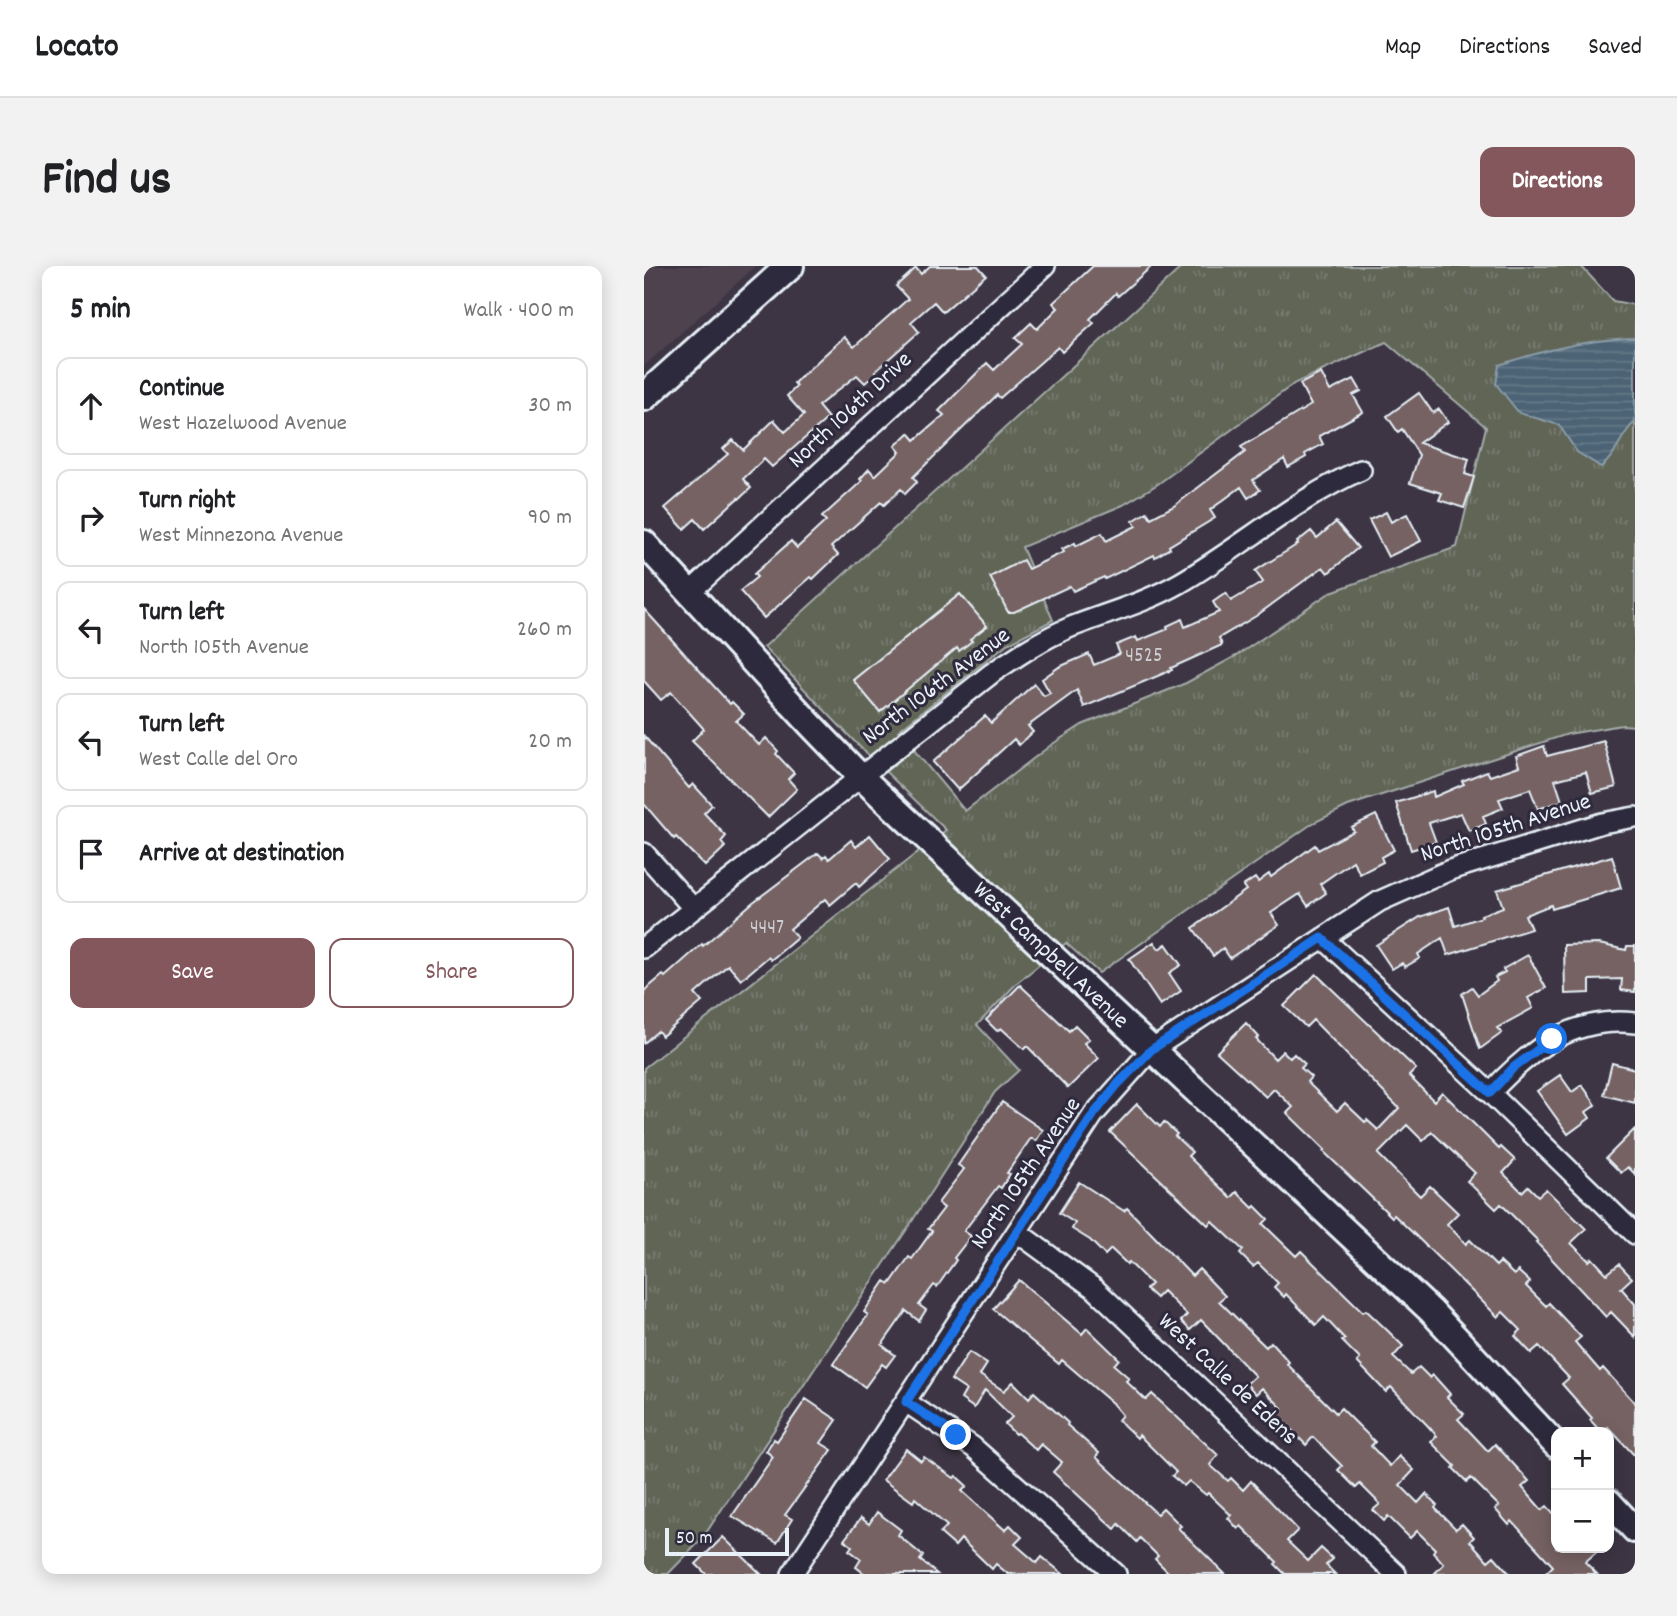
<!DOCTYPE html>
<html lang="en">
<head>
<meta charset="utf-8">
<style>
  :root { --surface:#fff; --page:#f2f2f2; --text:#202124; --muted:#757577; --line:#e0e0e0; --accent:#84575d }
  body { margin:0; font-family:Dekko,sans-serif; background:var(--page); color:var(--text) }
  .controls { position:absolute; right:21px; bottom:21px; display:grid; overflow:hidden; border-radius:14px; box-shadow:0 4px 18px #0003 }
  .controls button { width:63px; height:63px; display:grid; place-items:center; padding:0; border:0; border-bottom:2px solid var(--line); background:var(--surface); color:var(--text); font:35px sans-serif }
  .scale { position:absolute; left:21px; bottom:18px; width:124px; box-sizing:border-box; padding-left:7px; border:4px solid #e8f1f8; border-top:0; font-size:19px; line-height:24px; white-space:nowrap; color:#e8f1f8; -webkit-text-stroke:5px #2f2a3d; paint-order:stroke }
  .stop { position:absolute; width:21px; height:21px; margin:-16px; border:5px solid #1a73e8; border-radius:50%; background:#fff }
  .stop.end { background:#1a73e8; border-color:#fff; box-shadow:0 2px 7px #0008 }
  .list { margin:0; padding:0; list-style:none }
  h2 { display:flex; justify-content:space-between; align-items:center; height:91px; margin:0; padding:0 28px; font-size:30px }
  h2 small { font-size:23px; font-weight:400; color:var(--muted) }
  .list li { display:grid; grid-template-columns:46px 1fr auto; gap:21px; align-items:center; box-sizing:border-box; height:98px; margin:0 14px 14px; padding:0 14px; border:2px solid var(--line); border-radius:14px }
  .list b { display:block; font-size:26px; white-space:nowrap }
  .list p { margin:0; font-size:23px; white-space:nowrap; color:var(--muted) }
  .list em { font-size:23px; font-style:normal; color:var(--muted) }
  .actions { display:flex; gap:14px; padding:21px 28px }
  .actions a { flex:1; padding:16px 0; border:2px solid var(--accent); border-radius:14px; text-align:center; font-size:24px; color:var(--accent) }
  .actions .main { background:var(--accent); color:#fff }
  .icon { flex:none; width:38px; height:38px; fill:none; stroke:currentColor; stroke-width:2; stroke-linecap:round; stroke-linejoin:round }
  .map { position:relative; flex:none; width:991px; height:1308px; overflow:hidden; border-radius:14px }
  header { display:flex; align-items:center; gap:42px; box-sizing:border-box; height:98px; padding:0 35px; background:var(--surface); border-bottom:2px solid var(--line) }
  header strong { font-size:33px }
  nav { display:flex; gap:38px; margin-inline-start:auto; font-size:24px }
  .intro { display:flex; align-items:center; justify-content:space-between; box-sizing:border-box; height:168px; padding:0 42px }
  h1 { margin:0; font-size:49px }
  .button { padding:18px 32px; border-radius:14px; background:var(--accent); color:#fff; font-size:24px; font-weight:700 }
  main { display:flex; gap:42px; padding:0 42px }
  aside { flex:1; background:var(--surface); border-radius:14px; box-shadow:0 4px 18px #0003 }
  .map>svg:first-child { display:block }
  .built { fill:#4e424d }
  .grass { fill:url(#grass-tufts); stroke:#a4aba8; stroke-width:2; fill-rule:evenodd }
  .water { fill:url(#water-rules); stroke:#8a9ca9; stroke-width:2 }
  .building { fill:#766262; stroke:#e8f1f8; stroke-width:2 }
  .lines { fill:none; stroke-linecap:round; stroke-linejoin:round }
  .minor-casing { stroke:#e8f1f8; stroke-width:24 }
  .tertiary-casing { stroke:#e8f1f8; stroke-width:30 }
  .secondary-casing { stroke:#e8f1f8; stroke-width:32 }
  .minor { stroke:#2f2a3d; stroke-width:19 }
  .tertiary { stroke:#2f2a3d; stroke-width:24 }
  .secondary { stroke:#2f2a3d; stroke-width:26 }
  .route { stroke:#1a73e8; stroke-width:9 }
  .labels { text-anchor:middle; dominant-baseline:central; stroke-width:6; stroke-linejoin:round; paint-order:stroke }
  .number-label { font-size:21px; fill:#cccdd2 }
  .street-label { font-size:24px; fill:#e8f1f8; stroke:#2f2a3d }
</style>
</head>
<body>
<header>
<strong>Locato</strong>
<nav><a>Map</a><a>Directions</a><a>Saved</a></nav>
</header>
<div class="intro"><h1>Find us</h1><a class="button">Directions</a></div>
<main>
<aside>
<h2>5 min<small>Walk · 400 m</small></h2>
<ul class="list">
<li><svg class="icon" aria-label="ahead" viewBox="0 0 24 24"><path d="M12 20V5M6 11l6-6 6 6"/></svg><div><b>Continue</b><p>West Hazelwood Avenue</p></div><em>30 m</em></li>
<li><svg class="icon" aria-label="right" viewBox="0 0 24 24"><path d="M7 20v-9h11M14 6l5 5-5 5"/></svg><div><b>Turn right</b><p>West Minnezona Avenue</p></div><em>90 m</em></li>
<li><svg class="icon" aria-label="left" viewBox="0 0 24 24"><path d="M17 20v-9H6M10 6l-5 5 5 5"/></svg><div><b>Turn left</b><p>North 105th Avenue</p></div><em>260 m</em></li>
<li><svg class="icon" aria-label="left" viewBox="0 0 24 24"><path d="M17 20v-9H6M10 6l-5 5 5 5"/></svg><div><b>Turn left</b><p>West Calle del Oro</p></div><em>20 m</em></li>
<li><svg class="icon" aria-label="arrive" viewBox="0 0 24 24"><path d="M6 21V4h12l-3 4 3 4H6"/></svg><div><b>Arrive at destination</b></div></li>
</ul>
<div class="actions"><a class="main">Save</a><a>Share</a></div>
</aside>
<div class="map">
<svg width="991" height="1308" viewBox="0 0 991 1308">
  <defs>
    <pattern id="grass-tufts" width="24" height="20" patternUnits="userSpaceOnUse" patternTransform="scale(1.75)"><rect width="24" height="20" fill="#616557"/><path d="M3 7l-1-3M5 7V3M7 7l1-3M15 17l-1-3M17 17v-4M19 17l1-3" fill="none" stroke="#787c70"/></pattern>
    <pattern id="water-rules" width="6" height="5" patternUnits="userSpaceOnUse" patternTransform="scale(1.75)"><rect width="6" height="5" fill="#4b6375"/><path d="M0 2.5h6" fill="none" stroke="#657a89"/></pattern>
  </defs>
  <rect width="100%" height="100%" fill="#3d3544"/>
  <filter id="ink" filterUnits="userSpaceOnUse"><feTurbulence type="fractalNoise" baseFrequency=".0143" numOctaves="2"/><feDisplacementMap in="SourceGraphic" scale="14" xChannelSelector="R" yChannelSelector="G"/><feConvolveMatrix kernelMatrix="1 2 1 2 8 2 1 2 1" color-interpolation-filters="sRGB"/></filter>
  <g filter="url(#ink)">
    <!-- built -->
    <path class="built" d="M0 0H112L0 100Z"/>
    <!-- grass -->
    <path class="grass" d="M539 0H937L969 35 991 39V460L978 459 924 468 704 540 669 557 455 707 422 677 373 717 333 759 375 804 351 826 265 960 58 1273 24 1308H0V802L302 564 212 477 120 381ZM742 76 842 161 813 281 687 326 592 390 542 417 438 459 407 479 321 545 254 465 363 378 409 354 378 281 479 239 514 218 651 117Z"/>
    <!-- water -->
    <path class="water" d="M991 72V156C975 170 974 188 957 201L933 186 915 159 875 147 852 118 855 99C900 84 944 73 991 72Z"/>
    <!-- building -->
    <path class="building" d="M286 0H334L342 9 299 46 290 36 267 56 275 66 231 105 233 107 221 117 213 109 174 140 184 152 128 201 120 193 99 213 107 222 95 233 94 232 60 263 51 253 40 263 21 242 84 188 79 183 89 174 99 184 130 154 141 166 160 149 143 130 153 120 150 117 200 71 210 81 264 33 252 20 272 2 277 8Z
      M449 0H508L474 30 472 27 446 53 450 57 418 86 414 81 356 132 353 129 269 211 273 216 261 228 257 223 240 239 237 236 187 281 194 289 169 313 167 311 120 352 96 325 113 311 110 308 147 275 153 282 182 255 178 251 218 215 216 213 225 203 231 210 256 186 251 180 265 167 271 174 300 149 295 145 343 97 350 104 378 78 371 72 387 57 393 63 414 42 409 37Z
      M677 107 686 125 710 113 717 125 709 129 719 146 675 170 679 178 661 188 662 191 644 201 640 193 609 214 616 224 604 232 597 221 566 244 571 252 525 280 526 282 511 291 510 289 461 313 460 311 429 325 426 320 370 346H364L346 311 379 294 384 303 420 286 418 283 431 277 432 280 458 267 462 275 492 260 489 255 503 246 507 252 530 240 601 186 597 181 667 139 656 118Z
      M775 127 789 147 795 143 804 156 775 177 825 193 821 208 830 211 820 242 795 234 798 227 766 217 775 189 758 163 754 166 743 150Z
      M742 246 747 256 763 248 777 275 744 291 725 254Z
      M692 256 714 282 684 307 679 301 612 350 575 372 578 379 527 402 528 404 440 441 433 424 384 460 389 466 375 479 370 473 314 524 289 496 341 450 347 457 390 418 400 430 406 427 398 413 415 401 445 388 450 399 476 388 472 379 492 371 494 375 524 363 523 360 538 353 541 361 575 346 569 336 582 327 587 335 619 316 611 305 654 278 653 276 667 265 673 272Z
      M316 328 343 360 326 373 328 375 315 385 313 382 236 446 209 414Z
      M0 343 86 438 88 436 100 448 92 455 115 479 122 472 134 485 132 488 150 507 144 513 153 523 124 551 48 475 60 463 27 426 17 434 0 415Z
      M0 470 45 522 49 518 68 539 60 547 82 570 77 576 81 581 61 600 32 571 30 573 0 538Z
      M960 475 972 521 948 527 942 506 911 514 918 535 894 543 886 523 855 533 859 542 839 550 842 558 825 565 817 547 785 557 792 576 767 584 752 537 789 525 790 531 820 518 818 515 843 505 846 510 875 500 872 490 900 480 903 490Z
      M732 549 750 584 737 591 739 596 716 608 709 595 676 618 682 627 664 640 656 628 627 647 635 659 586 692 579 682 569 690 549 662 602 624 599 620 611 612 614 616 625 608 627 611 671 579 674 584 710 565 707 561Z
      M226 569 246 593 215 621 212 617 186 639 181 633 146 663 153 672 127 694 124 691 97 714 84 699 51 728 58 736 18 770 14 765 0 777V725L19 709 21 711 58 678 59 680 108 637 174 587 179 592 182 589 185 593 207 574 212 581Z
      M968 590 977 622 908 643 907 639 881 649 887 663 804 689 798 672 774 688 776 692 761 701 758 697 748 703 732 679 776 651 805 641 811 660 838 651 837 649 859 641 853 624Z
      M510 676 515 683 522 678 537 699 525 707 537 725 516 739 485 693Z
      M955 678 982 684 983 680H991V726L977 724 978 713 946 714V727L921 728 920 679Z
      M884 689 902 722 884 732 889 742 853 762 858 767 836 783 818 728 828 721 834 729 853 715 851 711 861 706 859 703Z
      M672 708 772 803 765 810 790 835 798 826 855 883 857 881 871 894 859 907 878 926 884 920 894 930 902 923 942 963 927 977 945 995 948 992 963 1008 975 998 988 1012 977 1022 991 1038V1071L967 1046 962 1051 892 976 894 975 857 938 852 943 823 915 831 907 788 866 779 875 763 859 734 888 776 930 786 920 814 947 803 958 822 978 826 974 852 1000 856 996 870 1009 874 1005 886 1016 882 1020 902 1040 905 1037 937 1071 931 1076 956 1105 959 1102 991 1137V1190L964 1161 957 1166 946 1154 948 1152 918 1118 925 1112 895 1080 887 1087 871 1070 877 1064 859 1046 854 1051 771 969 750 949 748 951 679 885 681 884 643 847 649 841 630 823 622 831 573 786 602 757 615 771 612 773 631 793 639 785 646 792 650 788 661 798 657 802 667 811 663 816 693 845 701 837 721 856 723 854 734 864 755 842 669 754 662 761 640 740Z
      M376 719 425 765 431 759 445 773 440 777 455 792 424 822 383 780 380 783 357 762 353 765 342 754Z
      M968 797 991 803V837L960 829Z
      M916 809 928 826 938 819 952 839 942 846 946 852 924 868 893 825Z
      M358 836 399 864 392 875 387 872 363 907 366 908 357 922 354 920 320 965 327 970 310 992 312 994 293 1021 290 1019 275 1039 282 1044 275 1055 262 1045 238 1079 251 1089 242 1101 238 1098 221 1121 189 1098 224 1049 220 1046 241 1015 246 1018 265 991 268 993 288 965 284 963 300 942 294 937 320 903 314 899Z
      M493 838 516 861 520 856 533 868 531 870 548 886 544 890 587 932 593 926 609 942 611 940 624 953 619 958 652 990 657 985 719 1046 722 1044 744 1065 759 1080 749 1091 767 1108 775 1101 786 1112 789 1109 806 1128 803 1131 820 1148 814 1153 844 1185 851 1178 885 1215 878 1221 898 1244 903 1240 912 1250V1282H957L941 1296 953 1308H901L909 1300 868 1255 865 1259 851 1243 855 1240 827 1212 823 1216 809 1202 811 1200 787 1176 793 1170 784 1160 747 1121 742 1126 713 1096 716 1093 698 1075 701 1073 680 1051 672 1059 642 1028 640 1031 630 1021 634 1017 614 997 609 1001 596 988 599 984 568 955 564 959 466 866Z
      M991 863V908L984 901 977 907 962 892Z
      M435 916 480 945 483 942 548 1010 555 1003 581 1030 575 1035 622 1081 627 1076 645 1096 643 1098 692 1147 697 1142 731 1176 727 1180 746 1200 755 1190 770 1204 756 1219 774 1237 782 1228 793 1239 791 1242 812 1263 818 1258 830 1271 826 1275 844 1295 850 1290 866 1308H790L800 1298 789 1286 791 1283 773 1265 766 1272 744 1250 740 1255 729 1244 736 1238 716 1218 712 1222 694 1204 698 1200 669 1171 662 1179 632 1148 638 1142 618 1122 612 1128 602 1118 611 1110 557 1054 546 1064 537 1055 543 1049 519 1025 512 1032 502 1023 507 1018 485 996 483 998 467 983 461 989 446 974 428 963 431 957 415 947Z
      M375 1014 438 1068 443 1062 475 1093 470 1099 485 1112 482 1115 502 1134 508 1128 574 1189 566 1199 584 1215 587 1212 599 1224 607 1215 654 1264 643 1275 664 1295 677 1282 689 1293 682 1299 691 1308H641L631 1298 633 1296 597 1260 594 1263 584 1252 587 1249 564 1227 562 1229 545 1215 540 1220 528 1210 532 1206 495 1169 493 1172 474 1154 478 1149 468 1137 418 1094 415 1098 349 1043Z
      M325 1086 343 1098 336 1109 360 1125 369 1116 385 1132 390 1126 424 1157 423 1159 455 1187 452 1191 513 1248 519 1242 537 1260 534 1262 581 1308H526L511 1293 514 1290 496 1272 493 1276 475 1258 471 1263 409 1206 418 1196 397 1178 392 1184 373 1167 371 1168 361 1158 368 1151 341 1124 330 1142 317 1133 322 1124 307 1114Z
      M162 1133 193 1154 177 1177 188 1184 141 1249 148 1253 133 1277 88 1250 129 1191 122 1185 130 1173 133 1175Z
      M262 1183 277 1195 280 1191 310 1212 312 1210 323 1220 318 1225 361 1264 366 1259 378 1271 371 1278 393 1297 398 1291 419 1308H364L352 1298 348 1303 317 1273 311 1280 296 1267 303 1260 271 1232 269 1236 239 1214Z
      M233 1246 257 1264 254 1269 279 1290 276 1294 293 1308H221L212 1301 217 1293 205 1284 208 1280 200 1274 217 1252 225 1258Z
      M79 1271 117 1308H62L52 1298Z"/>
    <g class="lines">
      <defs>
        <path id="minor" d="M45 327 401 0
          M0 587 50 643
          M679 672 846 827 991 968
          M0 682 348 407C373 390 398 373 427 361 463 347 501 337 536 317 598 281 651 233 717 204
          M846 827C886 784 928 750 991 757
          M373 966 451 1023 752 1308
          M262 1136 329 1181 472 1308
          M148 1308 450 848 507 784 736 635 806 604 958 557 991 551"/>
        <path id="tertiary" d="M0 277 166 458 216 510 787 1045 912 1179
          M965 1236 991 1264"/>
        <path id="secondary" d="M0 131 146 0"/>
      </defs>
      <!-- minor casing -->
      <use href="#minor" class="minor-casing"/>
      <!-- tertiary casing -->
      <use href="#tertiary" class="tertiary-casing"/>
      <!-- secondary casing -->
      <use href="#secondary" class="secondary-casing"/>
      <!-- minor -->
      <use href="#minor" class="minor"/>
      <!-- tertiary -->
      <use href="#tertiary" class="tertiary"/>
      <!-- secondary -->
      <use href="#secondary" class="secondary"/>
    </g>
  </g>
  <g class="lines" filter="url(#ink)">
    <!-- route -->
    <path class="route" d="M312 1169 262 1136 450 848 474 818 507 784 678 672 846 827 870 801 908 773"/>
  </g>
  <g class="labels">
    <!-- number labels -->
    <g class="number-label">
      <text x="500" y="391">4525</text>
      <text x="123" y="663">4447</text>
    </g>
    <!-- street labels -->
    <g class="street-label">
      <text transform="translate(207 145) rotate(-43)">North 106th Drive</text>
      <text transform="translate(293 421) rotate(-37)">North 106th Avenue</text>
      <text transform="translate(862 563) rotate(-18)">North 105th Avenue</text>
      <text transform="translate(406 690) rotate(43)">West Campbell Avenue</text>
      <text transform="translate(383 908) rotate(-56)">North 105th Avenue</text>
      <text transform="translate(583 1114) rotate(43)">West Calle de Edens</text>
    </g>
  </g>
</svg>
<div class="controls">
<button>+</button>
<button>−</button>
</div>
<div class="scale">50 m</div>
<div class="stop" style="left:908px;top:773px"></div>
<div class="stop end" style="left:312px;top:1169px"></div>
</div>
</main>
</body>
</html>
